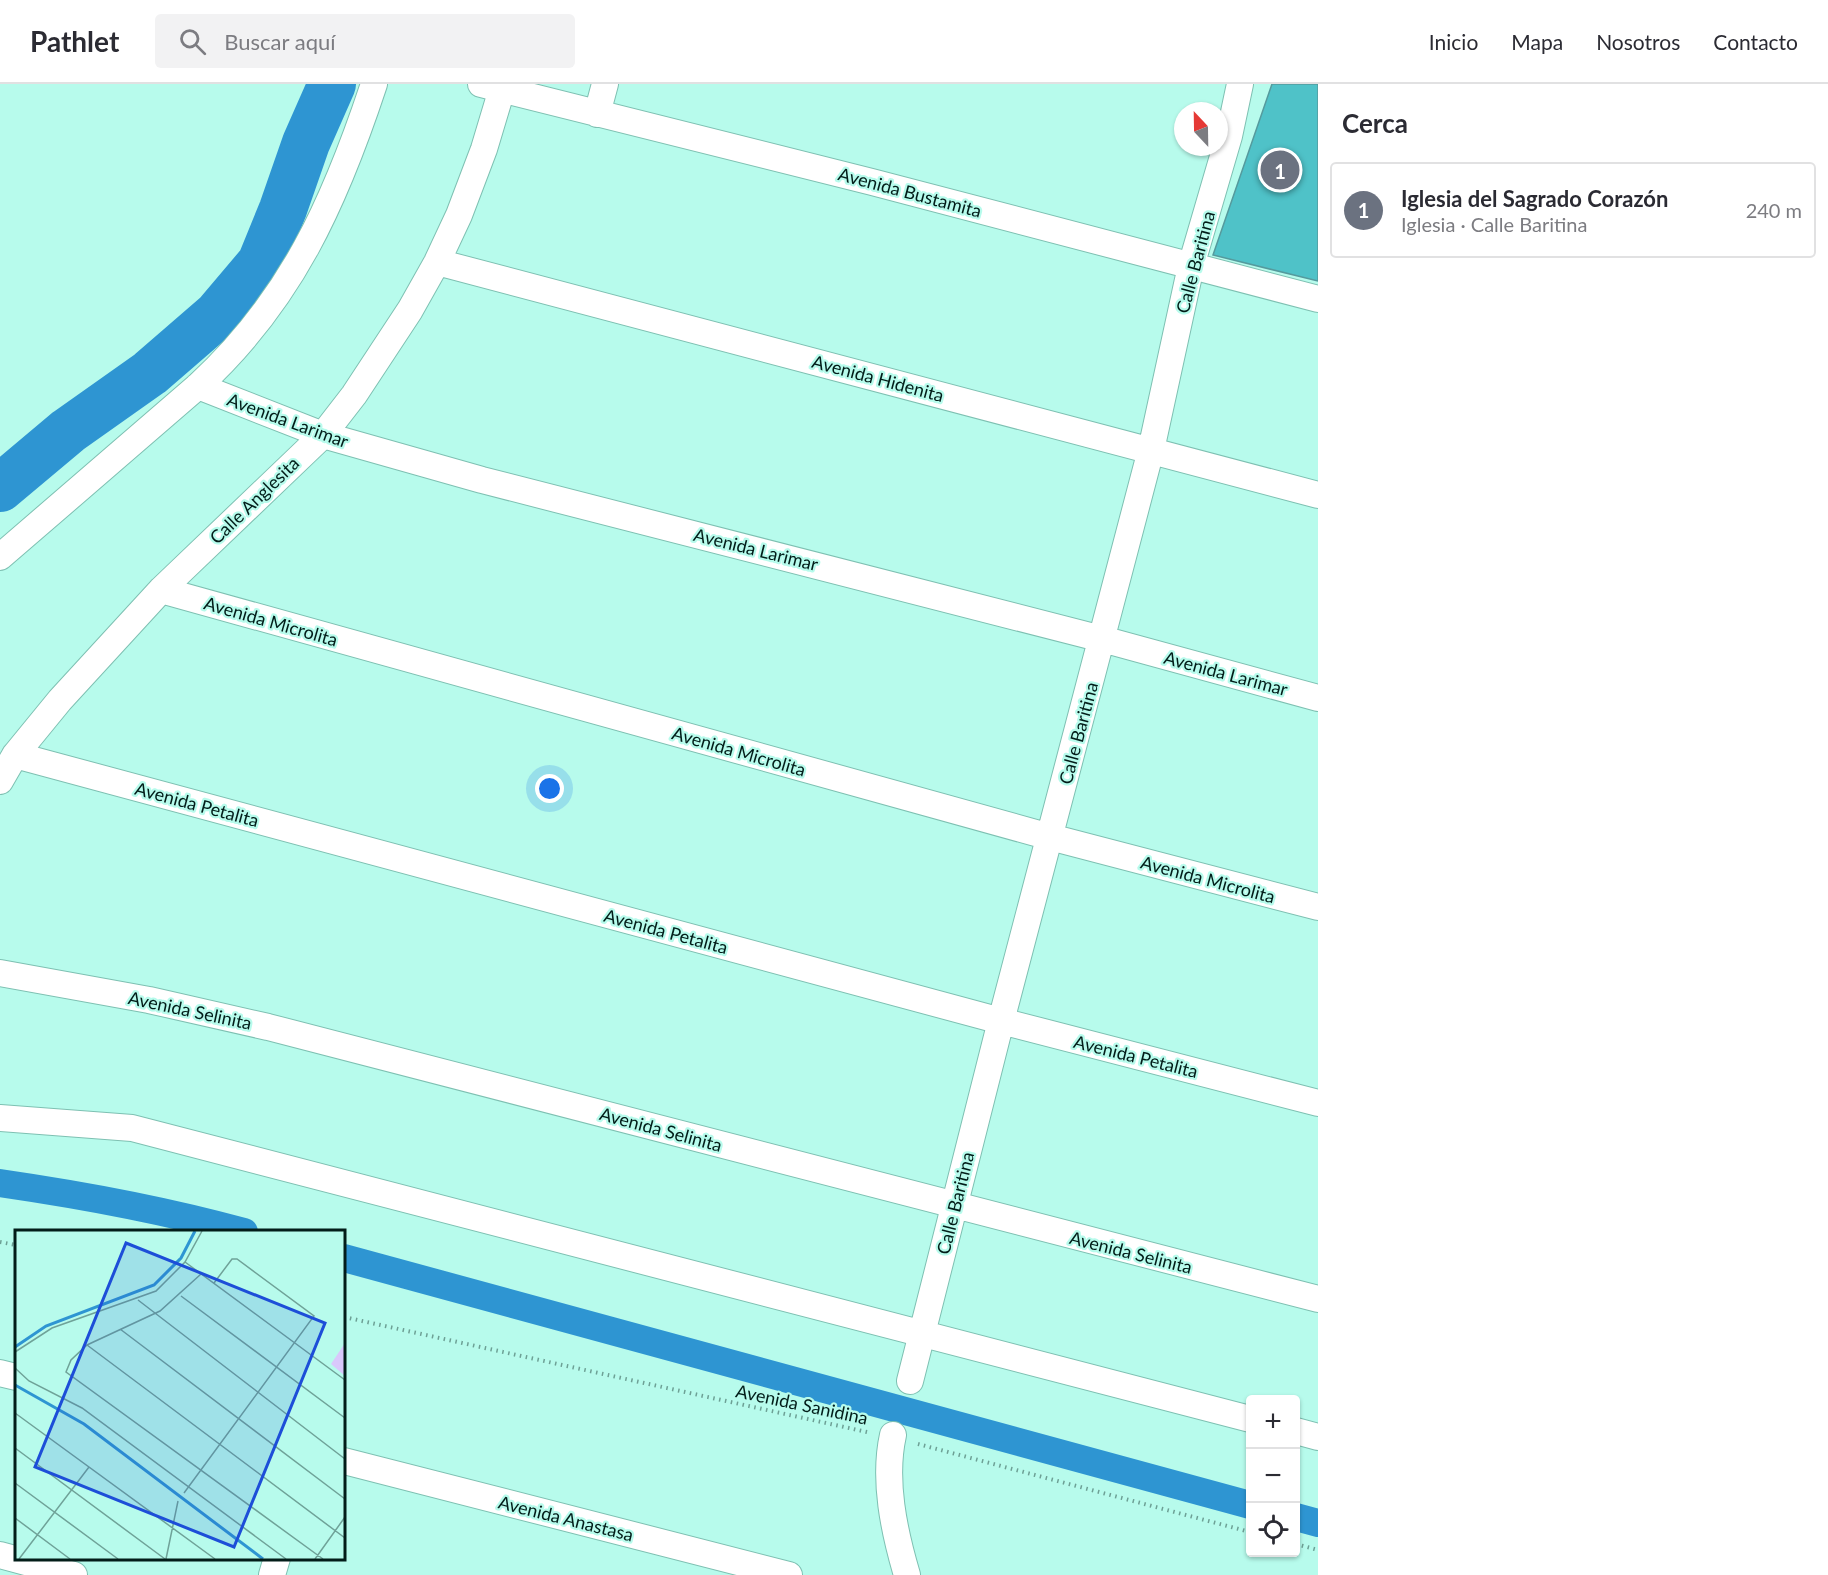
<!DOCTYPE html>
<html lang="es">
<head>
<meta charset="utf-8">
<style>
  :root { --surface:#fff; --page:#f2f2f3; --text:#2b2b33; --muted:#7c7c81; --line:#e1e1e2; --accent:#b52a66 }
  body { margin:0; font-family:Lato,sans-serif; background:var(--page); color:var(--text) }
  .controls { position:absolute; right:18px; bottom:18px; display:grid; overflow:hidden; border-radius:6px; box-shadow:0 2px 4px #0004 }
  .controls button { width:54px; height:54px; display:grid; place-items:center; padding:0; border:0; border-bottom:2px solid var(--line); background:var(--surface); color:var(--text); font:30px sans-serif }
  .compass { position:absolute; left:1174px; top:18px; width:54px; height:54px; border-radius:50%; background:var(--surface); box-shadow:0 2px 4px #0004; rotate:338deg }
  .you { position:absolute; left:550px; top:705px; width:21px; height:21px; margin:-15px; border:4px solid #fff; border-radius:50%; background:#1a73e8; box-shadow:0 0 0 9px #1a73e833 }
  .badge { display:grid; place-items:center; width:39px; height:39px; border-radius:50%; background:var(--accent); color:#fff; font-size:20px; font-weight:700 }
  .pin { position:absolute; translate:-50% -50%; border:3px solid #fff; box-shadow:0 2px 6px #0006 }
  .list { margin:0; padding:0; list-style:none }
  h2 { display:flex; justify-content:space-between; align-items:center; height:78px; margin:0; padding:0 24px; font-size:26px }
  h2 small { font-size:20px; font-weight:400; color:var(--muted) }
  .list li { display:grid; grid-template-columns:39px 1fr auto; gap:18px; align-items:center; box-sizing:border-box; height:96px; margin:0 12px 12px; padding:0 12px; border:2px solid var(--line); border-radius:6px }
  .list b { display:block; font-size:22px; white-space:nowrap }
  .list p { margin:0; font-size:20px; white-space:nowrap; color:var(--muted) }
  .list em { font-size:20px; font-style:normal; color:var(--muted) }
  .icon { flex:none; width:33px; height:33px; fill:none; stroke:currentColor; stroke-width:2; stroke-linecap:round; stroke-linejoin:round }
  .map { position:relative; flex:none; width:1318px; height:1491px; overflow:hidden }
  header { display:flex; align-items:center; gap:36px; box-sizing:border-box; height:84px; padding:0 30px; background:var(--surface); border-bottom:2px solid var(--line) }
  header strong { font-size:28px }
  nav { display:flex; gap:33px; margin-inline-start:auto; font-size:21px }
  .search { width:420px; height:54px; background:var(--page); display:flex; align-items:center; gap:15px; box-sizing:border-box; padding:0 21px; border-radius:6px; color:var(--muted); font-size:22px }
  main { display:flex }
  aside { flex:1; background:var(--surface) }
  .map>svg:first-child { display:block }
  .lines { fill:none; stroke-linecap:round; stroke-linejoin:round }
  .canal { stroke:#2e95d2; stroke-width:28 }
  .river { stroke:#2e95d2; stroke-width:48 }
  .building { fill:#4fc2c8; stroke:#559a9d; stroke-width:1.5 }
  .minor-casing { stroke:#7ec0b2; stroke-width:28 }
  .path { stroke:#6da095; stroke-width:4; stroke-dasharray:1.5 4.5; stroke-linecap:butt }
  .minor { stroke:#fff; stroke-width:26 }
  .labels { text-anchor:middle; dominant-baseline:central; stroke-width:4.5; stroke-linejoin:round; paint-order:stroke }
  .street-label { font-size:18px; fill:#021d19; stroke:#b7fbec }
  .inset-river { fill:none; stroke:#2e95d2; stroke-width:3 }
  .inset-road { fill:none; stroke:#6fa298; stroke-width:1.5 }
  .view { fill:#1d4ed8; fill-opacity:0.15; stroke:#1d4ed8; stroke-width:3 }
  .inset-edge { fill:none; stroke:#021d19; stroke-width:3 }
</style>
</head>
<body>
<header>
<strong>Pathlet</strong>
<div class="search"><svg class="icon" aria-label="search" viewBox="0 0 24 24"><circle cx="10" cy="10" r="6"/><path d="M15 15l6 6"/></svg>Buscar aquí</div>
<nav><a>Inicio</a><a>Mapa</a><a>Nosotros</a><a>Contacto</a></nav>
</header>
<main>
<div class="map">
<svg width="1318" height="1491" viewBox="0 0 1318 1491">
  <rect width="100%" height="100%" fill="#b7fbec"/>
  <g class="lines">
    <!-- canal -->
    <path class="canal" d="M0 1099C83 1111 164 1126 244 1148
      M344 1174 1250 1421
      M1296 1433 1318 1439"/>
    <!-- river -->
    <path class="river" d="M0 404 68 347 150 289 217 231 261 179 283 125 306 59 332 0"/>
  </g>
  <!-- building -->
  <path class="building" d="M1272 0H1318V197L1213 171Z"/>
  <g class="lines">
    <defs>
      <path id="minor" d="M481 0 872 98 1318 215
        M597 30 605 0
        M437 178 1318 411
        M198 302 323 351 482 396 1102 555 1318 614
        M0 473 198 302C291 217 335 118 374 0
        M161 506 1050 753 1318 823
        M15 671 1001 937 1318 1019
        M0 697 15 671 60 616 161 506 323 351 354 311 410 226 437 178 459 131 484 65 502 5
        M0 889 149 916 268 943 1318 1215
        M0 1034 132 1044 1250 1335
        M0 1289 16 1293
        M910 1297 1001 937 1151 366 1191 182 1229 52 1240 0
        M1296 1347 1318 1353
        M893 1351C883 1396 894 1447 907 1491
        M344 1377 789 1491
        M0 1471 74 1491
        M272 1491 277 1474"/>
    </defs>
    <!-- minor casing -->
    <use href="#minor" class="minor-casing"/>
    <!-- path -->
    <path class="path" d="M0 1158 16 1161
      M344 1233 867 1348
      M918 1360 1250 1448
      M1296 1460 1318 1466"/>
    <!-- minor -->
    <use href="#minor" class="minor"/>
  </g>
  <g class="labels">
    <!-- street labels -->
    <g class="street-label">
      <text transform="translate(910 108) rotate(15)">Avenida Bustamita</text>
      <text transform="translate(1195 178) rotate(-75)">Calle Baritina</text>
      <text transform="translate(878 294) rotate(15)">Avenida Hidenita</text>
      <text transform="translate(288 336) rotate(20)">Avenida Larimar</text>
      <text transform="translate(254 416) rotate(-44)">Calle Anglesita</text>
      <text transform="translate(756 465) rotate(14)">Avenida Larimar</text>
      <text transform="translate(271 537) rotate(16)">Avenida Microlita</text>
      <text transform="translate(1226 589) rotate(15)">Avenida Larimar</text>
      <text transform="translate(1078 649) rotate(-75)">Calle Baritina</text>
      <text transform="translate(739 667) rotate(16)">Avenida Microlita</text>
      <text transform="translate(197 720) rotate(15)">Avenida Petalita</text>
      <text transform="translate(1208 795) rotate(15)">Avenida Microlita</text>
      <text transform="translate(666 847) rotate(15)">Avenida Petalita</text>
      <text transform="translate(190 926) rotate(12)">Avenida Selinita</text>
      <text transform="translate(1136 972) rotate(14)">Avenida Petalita</text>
      <text transform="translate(661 1045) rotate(15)">Avenida Selinita</text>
      <text transform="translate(955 1119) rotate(-76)">Calle Baritina</text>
      <text transform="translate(1131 1168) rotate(14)">Avenida Selinita</text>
      <text transform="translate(802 1320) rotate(12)">Avenida Sanidina</text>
      <text transform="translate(566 1434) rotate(14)">Avenida Anastasa</text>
    </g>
  </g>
  <!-- overview -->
  <g transform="translate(15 1146)">
    <rect width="330" height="330" fill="#b7fbec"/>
    <path d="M330 113V146L316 134Z" fill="#d9c8fb"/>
    <path class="inset-river" d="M0 117 31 96 139 55 166 28 180 1M0 155 69 194 248 329"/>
    <path class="inset-road" d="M170 32 330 150M186 44 145 81 72 115 56 130 51 142 308 329M166 66 330 188M123 70 330 229M105 99 330 269M72 115 330 308M0 122 37 98 141 61 170 32 187 1M0 138 14 151 67 178 271 329M0 183 200 329M0 218 150 329M0 253 103 329M169 263 299 86 222 29H217L199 53M0 288 55 329M4 329 74 237M151 329 163 271M300 329 330 287"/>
    <path class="view" d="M111 13 310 93 219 317 20 237Z"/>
    <rect width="330" height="330" class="inset-edge"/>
  </g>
</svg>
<div class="controls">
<button>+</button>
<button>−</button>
<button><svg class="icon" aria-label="locate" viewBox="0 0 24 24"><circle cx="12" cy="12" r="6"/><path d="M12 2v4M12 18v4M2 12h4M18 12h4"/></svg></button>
</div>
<svg class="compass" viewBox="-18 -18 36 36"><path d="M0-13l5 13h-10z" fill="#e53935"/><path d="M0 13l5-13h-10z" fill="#7c7c81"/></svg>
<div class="you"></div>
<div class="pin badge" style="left:1280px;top:86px;background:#6b7280">1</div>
</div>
<aside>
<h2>Cerca<small></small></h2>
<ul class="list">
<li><span class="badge" style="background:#6b7280">1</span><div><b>Iglesia del Sagrado Corazón</b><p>Iglesia · Calle Baritina</p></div><em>240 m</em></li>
</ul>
</aside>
</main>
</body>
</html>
